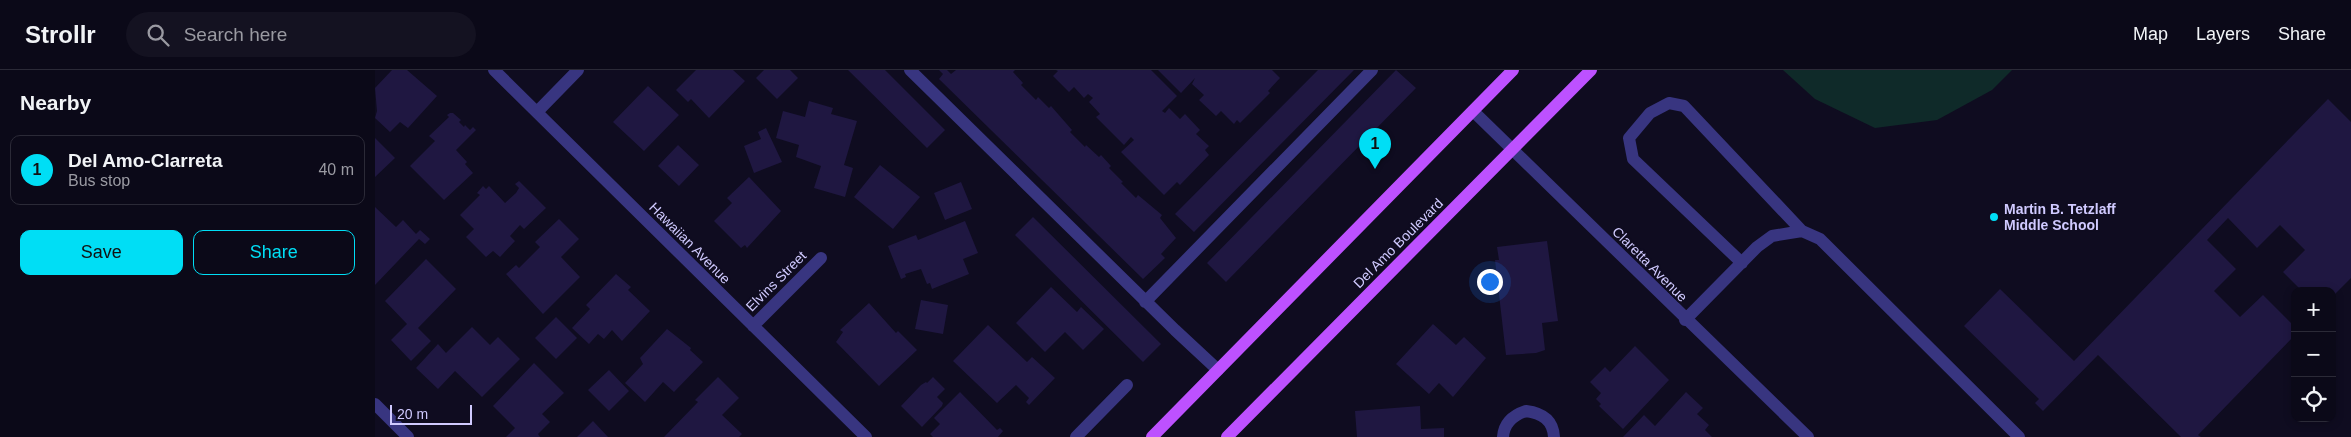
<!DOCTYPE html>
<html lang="en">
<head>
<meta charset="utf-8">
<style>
  :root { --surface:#0b0918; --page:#141221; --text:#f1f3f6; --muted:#9a9aa2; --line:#2b2a37; --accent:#00def5 }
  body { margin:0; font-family:Arial,sans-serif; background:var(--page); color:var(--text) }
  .controls { position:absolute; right:15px; bottom:15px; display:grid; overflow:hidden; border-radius:10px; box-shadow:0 2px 8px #0003 }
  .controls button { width:45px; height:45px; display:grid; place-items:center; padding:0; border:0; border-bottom:1px solid var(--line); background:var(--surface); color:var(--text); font:25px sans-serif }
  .scale { position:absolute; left:15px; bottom:12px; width:82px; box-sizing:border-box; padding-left:5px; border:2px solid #d0caff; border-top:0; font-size:14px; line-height:18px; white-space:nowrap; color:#d0caff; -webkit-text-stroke:4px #0f0c20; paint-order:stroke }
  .you { position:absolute; left:1114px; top:211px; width:18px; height:18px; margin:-12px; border:4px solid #fff; border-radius:50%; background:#1a73e8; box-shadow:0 0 0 8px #1a73e833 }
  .badge { display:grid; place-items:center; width:32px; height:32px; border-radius:50%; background:var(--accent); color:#111; font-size:16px; font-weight:700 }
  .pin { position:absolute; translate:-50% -41px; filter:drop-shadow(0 1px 2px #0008) }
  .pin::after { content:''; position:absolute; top:26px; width:18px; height:15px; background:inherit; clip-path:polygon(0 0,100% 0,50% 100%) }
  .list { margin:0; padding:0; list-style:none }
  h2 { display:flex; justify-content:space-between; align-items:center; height:65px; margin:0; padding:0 20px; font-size:21px }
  h2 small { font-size:16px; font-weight:400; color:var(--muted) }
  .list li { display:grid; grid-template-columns:32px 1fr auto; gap:15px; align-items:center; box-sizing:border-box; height:70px; margin:0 10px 10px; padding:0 10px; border:1px solid var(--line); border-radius:10px }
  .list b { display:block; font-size:19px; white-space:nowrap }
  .list p { margin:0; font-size:16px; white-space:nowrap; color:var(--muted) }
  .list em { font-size:16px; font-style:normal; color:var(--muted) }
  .actions { display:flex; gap:10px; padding:15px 20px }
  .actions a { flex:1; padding:11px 0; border:1px solid var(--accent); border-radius:10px; text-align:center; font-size:18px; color:var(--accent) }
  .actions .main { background:var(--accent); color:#111 }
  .icon { flex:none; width:28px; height:28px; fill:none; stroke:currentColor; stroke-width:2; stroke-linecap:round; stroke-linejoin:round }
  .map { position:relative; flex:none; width:1976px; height:367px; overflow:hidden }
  header { display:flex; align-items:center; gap:30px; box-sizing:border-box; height:70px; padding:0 25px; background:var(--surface); border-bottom:1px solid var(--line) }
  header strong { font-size:24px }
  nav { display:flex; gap:28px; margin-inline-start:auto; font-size:18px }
  .search { width:350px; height:45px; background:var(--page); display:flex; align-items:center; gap:12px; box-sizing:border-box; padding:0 18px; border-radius:28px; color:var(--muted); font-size:19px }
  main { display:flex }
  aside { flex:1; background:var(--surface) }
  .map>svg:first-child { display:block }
  .green { fill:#0f2a29 }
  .building { fill:#1f1741 }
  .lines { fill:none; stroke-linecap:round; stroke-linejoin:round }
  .minor { stroke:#383580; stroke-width:12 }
  .major { stroke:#bd51ff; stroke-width:12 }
  .poi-dot { fill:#00def5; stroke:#0f0c20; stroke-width:2 }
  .labels { text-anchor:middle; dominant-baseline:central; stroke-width:4; stroke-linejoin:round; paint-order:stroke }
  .poi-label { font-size:14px; font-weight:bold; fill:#d0caff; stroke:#0f0c20; text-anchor:start }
  .street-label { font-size:14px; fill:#d0caff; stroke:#0f0c20 }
</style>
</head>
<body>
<header>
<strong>Strollr</strong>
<div class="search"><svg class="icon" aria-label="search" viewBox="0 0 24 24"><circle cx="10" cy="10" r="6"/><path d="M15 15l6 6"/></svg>Search here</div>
<nav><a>Map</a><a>Layers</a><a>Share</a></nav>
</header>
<main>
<aside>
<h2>Nearby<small></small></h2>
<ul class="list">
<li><span class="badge">1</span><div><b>Del Amo-Clarreta</b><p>Bus stop</p></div><em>40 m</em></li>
</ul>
<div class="actions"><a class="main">Save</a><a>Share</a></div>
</aside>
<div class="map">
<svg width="1976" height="367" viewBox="0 0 1976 367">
  <rect width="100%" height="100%" fill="#0f0c20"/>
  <!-- green -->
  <path class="green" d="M1408 0H1637L1617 20 1562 50 1500 58 1440 29Z"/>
  <!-- building -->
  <path class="building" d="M17 0H32L62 26 33 58 25 52 15 62 0 48 2 41 0 18Z
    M321 0H358L370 11 334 48 316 29 313 32 301 20Z
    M389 0H415L423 8 402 29 381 8Z
    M473 0H510L570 60 552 78Z
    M564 0H572L576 4 581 0H640L638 2 648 13 646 15 661 30 663 27 674 38 676 36 697 60 695 62 710 77 711 75 724 87 726 85 736 96 734 98 748 112 746 113 761 128 763 125 787 145 785 148 801 168 786 184 790 188 768 209 564 9 568 4Z
    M681 0H776L802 26 787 41 790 43 794 38 805 49 810 44 825 60 821 64 834 76 830 80 834 85 805 115 802 112 789 125 746 82 759 70 756 67 749 75 721 47 725 44 714 32 718 28 713 24 709 28 699 17 694 22 678 6 683 1Z
    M783 0H897L905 8 893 21 895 23 865 53 862 50 859 54 846 41 841 46 824 30 829 25 817 14 820 8 806 23Z
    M943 0H979L819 162 800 144Z
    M1021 0 1041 18 851 212 832 193Z
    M273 16 304 45 269 81 238 52Z
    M1953 29 1976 52V208L1957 227V221H1927L1908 202 1930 180 1905 155 1882 178 1853 148 1832 170 1861 199 1839 221 1865 247 1888 225 1917 254 1920 251V265L1823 365 1826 367H1806L1723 285 1668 341 1660 333 1664 329 1589 256 1625 219 1699 291Z
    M434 31 458 38 456 44 482 51 469 95 478 98 470 127 439 118 446 96 421 87 424 75 401 68 408 41 430 47Z
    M75 43H78L86 50 84 52 89 57 90 55 95 60 98 57 101 60 81 80 92 92 90 94 98 103 69 130 35 96 60 71 54 66 74 47 72 45Z
    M391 58 407 92 379 103 369 76 386 69 383 62Z
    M0 68 20 88 0 107Z
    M303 75 324 95 304 116 283 96Z
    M505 95 545 127 518 159 479 127Z
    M374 107 406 141 372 178 370 175 366 178 339 151 357 133 352 128Z
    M144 111 171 138 149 159 145 155 135 166 140 171 125 187 118 181 111 187 91 167 99 159 85 145 105 125 102 123 108 116 111 119 114 116 130 133 141 123 144 118 140 114Z
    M586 112 597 139 570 150 559 123Z
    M0 137 21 157 28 150 41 164 45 160 55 169 50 174 44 169 0 215Z
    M658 147 786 274 768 292 640 165Z
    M184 149 204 169 186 187 205 207 168 244 131 204 141 195 144 198 165 177 160 172Z
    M590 151 603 183 588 189 594 204 557 219 555 213 552 214 546 199 530 204 531 207 526 209 513 176 541 165 543 170Z
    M1172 171 1183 251 1167 253 1170 280 1161 283 1131 285 1120 190H1124L1122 177Z
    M51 189 81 219 43 258 56 271 36 291 16 270 32 254 10 231Z
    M241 204 256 217 253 220 275 241 247 271 237 260 229 269 223 264 214 274 197 258 215 239 211 235Z
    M676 217 702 242 706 237 729 259 708 280 690 262 670 282 641 253Z
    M546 230 573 235 568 264 540 259Z
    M494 233 521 263 523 261 542 280 504 316 461 272 468 262 465 260Z
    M181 247 202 268 181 289 160 268Z
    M1058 254 1081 275 1089 267 1111 288 1078 327 1064 313 1054 324 1021 294Z
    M613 255 652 292 657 287 680 308 654 335 651 332 654 328 641 315 622 333 578 291Z
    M97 257 115 275 123 267 145 289 107 327 80 301 63 319 41 298 63 274 71 283Z
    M292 259 316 278 315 280 328 292 299 322 288 312 270 332 250 313 268 294 265 288Z
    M1260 276 1294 310 1248 359 1224 336 1226 334 1221 329 1226 323 1215 312 1230 297 1235 302Z
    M159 293 189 323 167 344 175 352 163 364 165 367H131L140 358 118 336Z
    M234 300 254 321 234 341 213 320Z
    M343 307 364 328 347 345 367 364 364 367H289L323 332 320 330Z
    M558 307 570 319 562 327 568 333 567 336 547 357 526 336 546 315 551 312 552 313Z
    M585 322 622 360 625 358 628 361 623 367H558L555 364 565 354 559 348Z
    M1311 322 1328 338 1322 344 1334 355 1330 360 1337 367H1248L1269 345 1280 356Z
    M1045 336 1046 359 1069 358V367H982L980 341Z
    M218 351 233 367H202Z"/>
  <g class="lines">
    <!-- minor -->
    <path class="minor" d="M119 0 491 367
      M535 0 800 260 843 300
      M1098 41 1433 367
      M162 42 203 0
      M1367 193 1258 89 1254 68 1275 43 1294 33 1309 36 1427 161
      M770 232 997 0
      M1310 250 1382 177 1397 166 1427 161 1445 169 1644 367
      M378 256 446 188
      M0 334 33 367
      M701 367 752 315
      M1128 367C1129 353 1139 345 1151 341 1167 343 1178 350 1179 367"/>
    <!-- major -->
    <path class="major" d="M777 367 1138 0
      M852 367 1216 0"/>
  </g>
  <!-- markers -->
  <circle class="poi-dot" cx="1619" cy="147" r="5"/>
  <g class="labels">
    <!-- poi labels -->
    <g class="poi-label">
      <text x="1629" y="139">Martin B. Tetzlaff<tspan x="1629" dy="16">Middle School</tspan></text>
    </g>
    <!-- street labels -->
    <g class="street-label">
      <text transform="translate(315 173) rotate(45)">Hawaiian Avenue</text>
      <text transform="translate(1023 173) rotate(-45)">Del Amo Boulevard</text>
      <text transform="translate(1275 194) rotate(45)">Claretta Avenue</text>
      <text transform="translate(401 211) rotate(-45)">Elvins Street</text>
    </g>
  </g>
</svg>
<div class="controls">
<button>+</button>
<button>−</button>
<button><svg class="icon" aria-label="locate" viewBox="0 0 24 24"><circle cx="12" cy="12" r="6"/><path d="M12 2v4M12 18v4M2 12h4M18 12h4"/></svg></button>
</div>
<div class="scale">20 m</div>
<div class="you"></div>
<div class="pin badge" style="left:1000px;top:99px">1</div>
</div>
</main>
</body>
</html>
